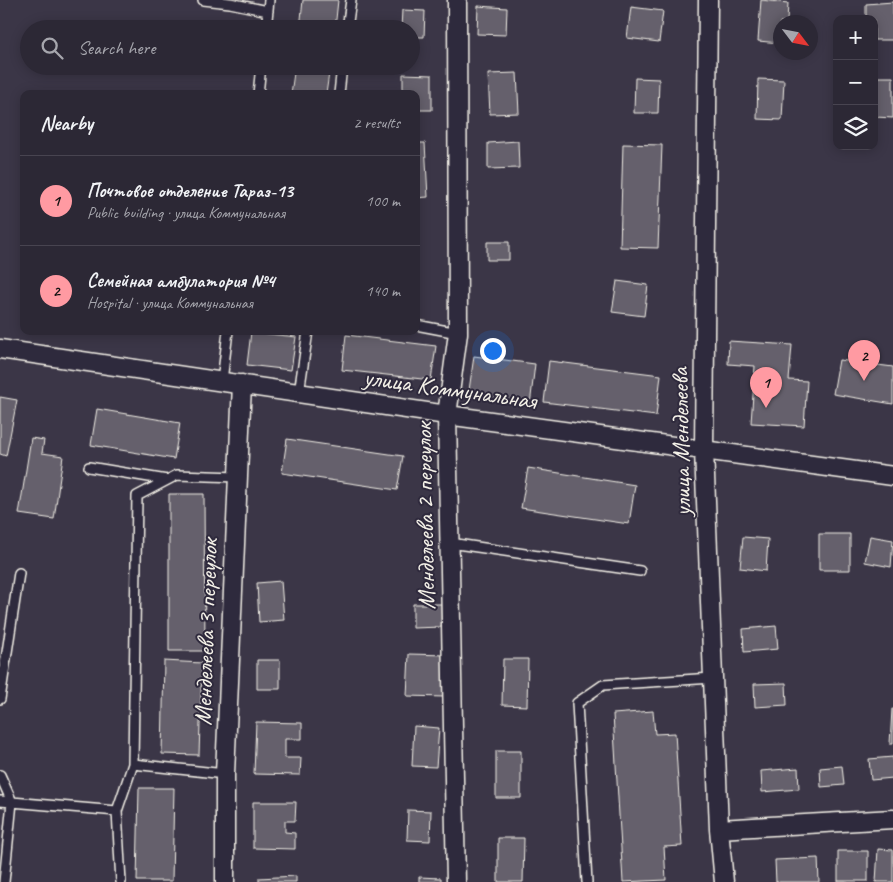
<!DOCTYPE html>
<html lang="en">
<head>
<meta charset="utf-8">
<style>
  :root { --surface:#2c2835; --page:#383441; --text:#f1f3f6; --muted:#a6a6ad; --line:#484450; --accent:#ff9aa2 }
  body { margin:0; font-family:Caveat,sans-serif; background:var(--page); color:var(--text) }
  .controls { position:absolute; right:15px; top:15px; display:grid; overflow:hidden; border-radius:10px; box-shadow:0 2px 12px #0003 }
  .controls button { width:45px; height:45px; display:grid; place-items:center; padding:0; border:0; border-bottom:1px solid var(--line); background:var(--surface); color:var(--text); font:25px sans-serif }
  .compass { position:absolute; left:773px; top:15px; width:45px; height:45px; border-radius:50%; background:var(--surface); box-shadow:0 2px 12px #0003; rotate:122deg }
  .you { position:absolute; left:492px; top:350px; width:18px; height:18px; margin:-12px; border:4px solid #fff; border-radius:50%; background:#1a73e8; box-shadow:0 0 0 8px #1a73e833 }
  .badge { display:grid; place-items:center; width:32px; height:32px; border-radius:50%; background:var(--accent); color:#111; font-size:16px; font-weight:700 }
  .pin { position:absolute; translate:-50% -41px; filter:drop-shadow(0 1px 2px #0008) }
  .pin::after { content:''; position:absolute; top:26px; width:18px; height:15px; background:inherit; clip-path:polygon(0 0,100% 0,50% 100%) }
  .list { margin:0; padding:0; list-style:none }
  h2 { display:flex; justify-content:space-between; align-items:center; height:65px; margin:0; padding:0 20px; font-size:21px }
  h2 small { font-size:16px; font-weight:400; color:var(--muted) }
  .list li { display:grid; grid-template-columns:32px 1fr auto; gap:15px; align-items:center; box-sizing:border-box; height:90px; padding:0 20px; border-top:1px solid var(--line) }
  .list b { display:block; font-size:19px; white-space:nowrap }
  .list p { margin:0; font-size:16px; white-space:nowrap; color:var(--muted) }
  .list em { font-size:16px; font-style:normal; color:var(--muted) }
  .icon { flex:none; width:28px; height:28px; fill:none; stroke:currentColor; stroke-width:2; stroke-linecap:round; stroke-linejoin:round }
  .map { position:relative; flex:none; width:893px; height:882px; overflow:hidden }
  .search { position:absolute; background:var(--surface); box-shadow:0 2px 12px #0003; left:20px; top:20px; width:400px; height:55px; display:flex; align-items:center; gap:12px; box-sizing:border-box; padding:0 18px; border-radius:28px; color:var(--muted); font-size:19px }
  .panel { position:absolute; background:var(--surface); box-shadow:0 2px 12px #0003; left:20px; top:90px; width:400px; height:245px; border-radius:10px }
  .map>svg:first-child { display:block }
  .building { fill:#65616c; stroke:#f4f1e8 }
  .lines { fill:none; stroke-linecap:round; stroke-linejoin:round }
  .service-casing { stroke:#f4f1e8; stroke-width:12 }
  .minor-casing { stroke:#f4f1e8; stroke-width:21 }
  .service { stroke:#2f2a3d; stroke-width:9 }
  .minor { stroke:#2f2a3d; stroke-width:18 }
  .labels { text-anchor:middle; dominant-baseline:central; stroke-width:4; stroke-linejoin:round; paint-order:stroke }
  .street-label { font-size:25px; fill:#f4f1e8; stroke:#2f2a3d }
</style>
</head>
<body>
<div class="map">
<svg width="893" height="882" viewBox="0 0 893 882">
  <rect width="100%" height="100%" fill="#3b3647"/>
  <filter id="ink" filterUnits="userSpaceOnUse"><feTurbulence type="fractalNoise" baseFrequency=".02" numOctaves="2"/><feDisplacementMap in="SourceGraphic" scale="10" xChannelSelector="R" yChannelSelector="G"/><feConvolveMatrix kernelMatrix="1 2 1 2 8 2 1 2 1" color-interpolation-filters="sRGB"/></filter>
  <g filter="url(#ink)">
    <!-- building -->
    <path class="building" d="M303 0H338L335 29H300Z
      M761 0 788 3 787 22H780V43L758 41Z
      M893 2V40H874V19H866V4Z
      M478 6 507 8 506 35 477 34Z
      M631 7 663 11 659 42 627 38Z
      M402 10 425 11 424 37H411V29H401Z
      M295 66H330L326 94H291Z
      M517 73 519 113 490 114 488 74Z
      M403 74 432 75V110H416V94H403Z
      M876 77H893V118L875 117Z
      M635 78 659 79 658 113H634Z
      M758 79 784 80 782 120 757 119Z
      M518 141 519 168 488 169V143Z
      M416 143H425L428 197 416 198Z
      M623 144 662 145 658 248 620 247Z
      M487 242H509V260H487Z
      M617 281 648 285 644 316 612 312Z
      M251 332 296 337 291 370 247 365Z
      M346 335 436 346 431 380 342 370Z
      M729 341 792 345 789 380 807 381 804 426 751 423 755 366 728 364Z
      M474 356 535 364 530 405 468 397Z
      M839 360 893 367V404L833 394Z
      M549 361 661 375 656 416 544 402Z
      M0 397 17 400 6 456 0 454Z
      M97 409 180 423 174 459 91 445Z
      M31 438 44 440 42 453 63 456 54 519 19 514Z
      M287 439 403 456 397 490 282 473Z
      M528 468 635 485 629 524 521 508Z
      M169 494H204L205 651H169Z
      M819 534H850V570H819Z
      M870 536 893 540 891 567 865 562Z
      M743 537 768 539 766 571 740 568Z
      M281 581 284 620 259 622 257 583Z
      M413 604H442V627L413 628Z
      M776 626 778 649 744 652 743 629Z
      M409 654 445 655 444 697 407 696Z
      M503 659H528L527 706 502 705Z
      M257 660H280V689H257Z
      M164 661 202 663 199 755 162 754Z
      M786 683 787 705 755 707 754 684Z
      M892 709H893V744H890Z
      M653 711 655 734 675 733 682 846 664 847 666 880 623 882 613 714Z
      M256 722 302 723V739H285V758H301L300 775 254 774Z
      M414 726 439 728 436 767 412 766Z
      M496 751H521V798H496Z
      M893 757V778L871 780 869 759Z
      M842 766 844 785 821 787 820 768Z
      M798 768 799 789 762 792 761 771Z
      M139 788H174L172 881H137Z
      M253 802H296L295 821H285V832L295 833V849L253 848Z
      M408 810 431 811 430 841 407 840Z
      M498 838H524L523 882H498Z
      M878 849 893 850V882H876Z
      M838 851H868V881H838Z
      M818 858 819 882H776L775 860Z
      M296 876V882H259V878Z
      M419 877 441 878V882H419Z"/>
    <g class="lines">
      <defs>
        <path id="service" d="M203 0 230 3 268 11
          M266 29 269 0
          M347 29 351 0
          M258 94 261 66
          M339 94 342 66
          M416 325 458 333
          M222 381 228 331
          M299 393 308 331
          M89 467 167 480
          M450 543 640 571
          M0 672H4L19 573
          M0 699 4 672
          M133 764 137 496 177 475 238 477
          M0 775 12 802 4 882
          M0 801 117 811
          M121 882 117 811 133 764 225 774
          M587 882 577 703 603 685 713 678"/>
        <path id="minor" d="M708 0 704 450 719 829 724 882
          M0 349 447 415 893 476
          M719 829 893 819
          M225 882V774L242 384
          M456 882 447 415 458 333 457 0"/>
      </defs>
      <!-- service casing -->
      <use href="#service" class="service-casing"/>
      <!-- minor casing -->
      <use href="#minor" class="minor-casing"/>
      <!-- service -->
      <use href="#service" class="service"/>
      <!-- minor -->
      <use href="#minor" class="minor"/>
    </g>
  </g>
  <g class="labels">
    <!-- street labels -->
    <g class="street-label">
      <text transform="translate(450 389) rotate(8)">улица Коммунальная</text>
      <text transform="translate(681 442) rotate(-91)">улица Менделеева</text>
      <text transform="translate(425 516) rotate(-91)">Менделеева 2 переулок</text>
      <text transform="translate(206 632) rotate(-88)">Менделеева 3 переулок</text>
    </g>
  </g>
</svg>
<div class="controls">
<button>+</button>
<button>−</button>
<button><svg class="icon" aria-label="layers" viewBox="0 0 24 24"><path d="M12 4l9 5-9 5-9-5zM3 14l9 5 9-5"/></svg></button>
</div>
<svg class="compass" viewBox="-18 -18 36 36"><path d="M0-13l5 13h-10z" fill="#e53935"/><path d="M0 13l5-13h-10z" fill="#a6a6ad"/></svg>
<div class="you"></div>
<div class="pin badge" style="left:766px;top:408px">1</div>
<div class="pin badge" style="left:864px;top:381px">2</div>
<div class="search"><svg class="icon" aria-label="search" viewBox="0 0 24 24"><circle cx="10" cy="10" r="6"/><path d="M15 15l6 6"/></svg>Search here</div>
<section class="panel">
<h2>Nearby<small>2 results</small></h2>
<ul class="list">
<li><span class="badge">1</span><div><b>Почтовое отделение Тараз-13</b><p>Public building · улица Коммунальная</p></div><em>100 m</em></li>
<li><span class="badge">2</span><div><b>Семейная амбулатория №4</b><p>Hospital · улица Коммунальная</p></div><em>140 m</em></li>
</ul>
</section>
</div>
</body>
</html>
